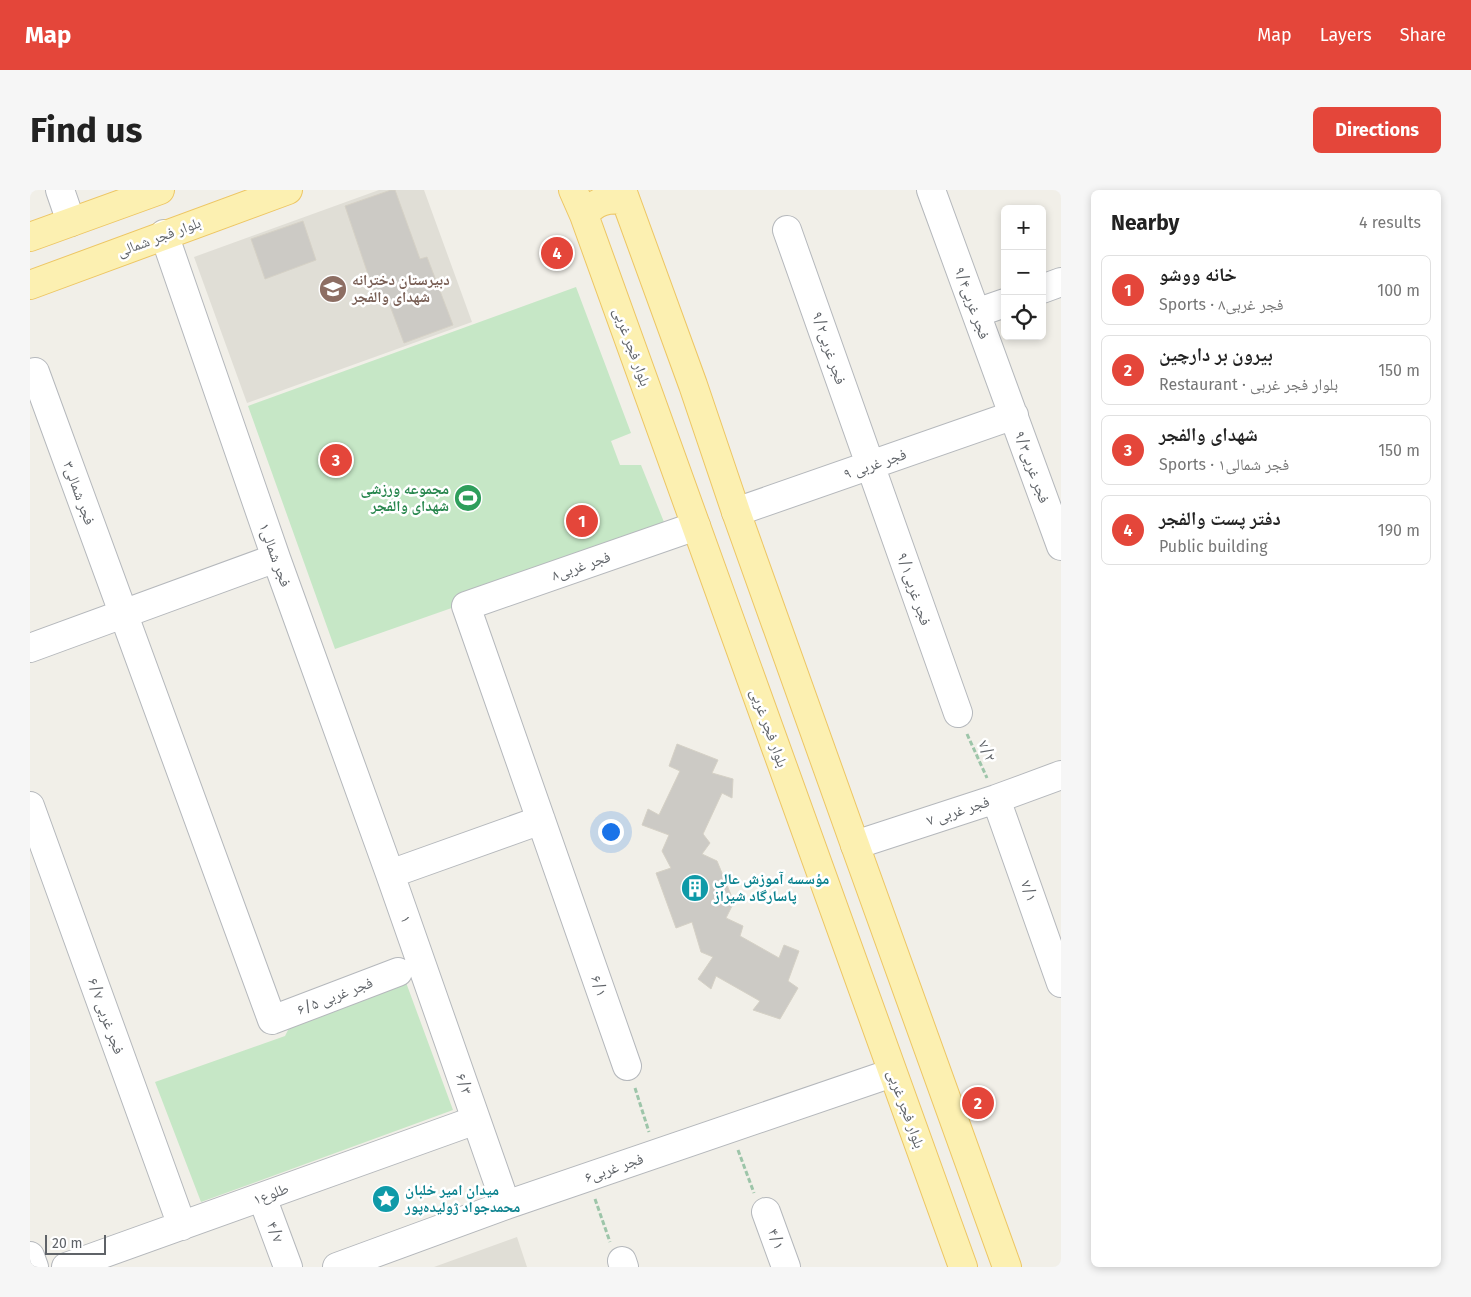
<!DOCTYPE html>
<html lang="en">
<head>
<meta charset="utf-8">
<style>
  :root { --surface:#fff; --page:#f6f6f6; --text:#222; --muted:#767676; --line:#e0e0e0; --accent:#e4463a }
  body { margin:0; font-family:"Fira Sans","Noto Naskh Arabic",sans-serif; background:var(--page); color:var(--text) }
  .controls { position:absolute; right:15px; top:15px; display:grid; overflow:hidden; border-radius:8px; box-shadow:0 2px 8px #0003 }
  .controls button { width:45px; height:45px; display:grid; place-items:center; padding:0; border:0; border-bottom:1px solid var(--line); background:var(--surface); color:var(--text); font:25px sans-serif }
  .scale { position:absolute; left:15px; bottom:12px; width:61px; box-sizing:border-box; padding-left:5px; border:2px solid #5f6368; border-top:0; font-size:14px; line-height:18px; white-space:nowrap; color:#5f6368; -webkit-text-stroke:4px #fff; paint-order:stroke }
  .you { position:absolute; left:580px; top:641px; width:18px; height:18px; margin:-12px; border:4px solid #fff; border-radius:50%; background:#1a73e8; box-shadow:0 0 0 8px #1a73e833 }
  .badge { display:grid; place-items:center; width:32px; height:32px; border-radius:50%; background:var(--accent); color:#fff; font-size:16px; font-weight:700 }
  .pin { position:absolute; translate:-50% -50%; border:2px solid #fff; box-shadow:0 1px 5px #0006 }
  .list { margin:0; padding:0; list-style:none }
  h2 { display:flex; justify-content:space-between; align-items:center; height:65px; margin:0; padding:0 20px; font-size:21px }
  h2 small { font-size:16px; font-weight:400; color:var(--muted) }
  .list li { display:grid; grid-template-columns:32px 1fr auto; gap:15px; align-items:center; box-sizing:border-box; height:70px; margin:0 10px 10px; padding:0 10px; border:1px solid var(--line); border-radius:8px }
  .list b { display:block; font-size:19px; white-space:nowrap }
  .list p { margin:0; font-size:16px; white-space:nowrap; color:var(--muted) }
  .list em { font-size:16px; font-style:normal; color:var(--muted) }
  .icon { flex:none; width:28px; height:28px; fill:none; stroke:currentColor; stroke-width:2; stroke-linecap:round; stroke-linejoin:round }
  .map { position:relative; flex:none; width:1031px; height:1077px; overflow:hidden; border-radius:8px }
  header { display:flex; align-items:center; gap:30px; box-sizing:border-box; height:70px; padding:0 25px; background:var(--accent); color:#fff }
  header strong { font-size:24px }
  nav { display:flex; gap:28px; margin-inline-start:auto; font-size:18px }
  .intro { display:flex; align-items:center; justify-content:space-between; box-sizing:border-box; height:120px; padding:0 30px }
  h1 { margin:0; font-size:35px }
  .button { padding:12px 22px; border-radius:8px; background:var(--accent); color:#fff; font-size:18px; font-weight:700 }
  main { display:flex; gap:30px; padding:0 30px }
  aside { flex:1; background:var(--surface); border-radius:8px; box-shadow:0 2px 8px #0003 }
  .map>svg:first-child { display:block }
  .education { fill:#e0ded6 }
  .green { fill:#c6e7c6 }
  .building { fill:#cccac5; stroke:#d5d1c6 }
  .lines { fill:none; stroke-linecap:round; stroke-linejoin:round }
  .minor-casing { stroke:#b5b8bc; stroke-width:30 }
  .major-casing { stroke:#edc664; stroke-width:30 }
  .path { stroke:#9dc5a9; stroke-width:3; stroke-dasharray:5 2.5; stroke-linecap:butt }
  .minor { stroke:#fff; stroke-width:28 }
  .major { stroke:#fcf0b1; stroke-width:28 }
  .labels { text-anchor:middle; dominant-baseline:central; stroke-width:5; stroke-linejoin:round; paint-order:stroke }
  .street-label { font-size:15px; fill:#5f6368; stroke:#fff }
  .education-label { font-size:15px; font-weight:bold; fill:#785e54; stroke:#fff; text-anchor:start }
  .leisure-label { font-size:15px; font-weight:bold; fill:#27864d; stroke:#fff; text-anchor:end }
  .culture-label { font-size:15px; font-weight:bold; fill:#0d838f; stroke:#fff; text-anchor:start }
</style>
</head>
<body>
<header>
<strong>Map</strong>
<nav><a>Map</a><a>Layers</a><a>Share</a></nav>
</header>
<div class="intro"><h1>Find us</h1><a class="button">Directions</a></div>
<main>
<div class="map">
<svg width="1031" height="1077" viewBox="0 0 1031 1077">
  <rect width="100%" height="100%" fill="#f1efe8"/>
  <!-- education -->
  <path class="education" d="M349 0H394L442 132 217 213 164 67Z
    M487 1047 497 1077H404Z"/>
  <!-- green -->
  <path class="green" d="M546 97 601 243 581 251 590 275H611L638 342 305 459 218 216Z
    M374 787 423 920 171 1012 125 892 255 846 264 828Z"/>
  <!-- building -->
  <path class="building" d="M361 0H365L390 69 397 67 423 135 374 153 356 105 346 108 315 16Z
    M273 31 286 70 235 89 221 49Z
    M647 554 688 570 682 583 703 589 702 608 692 603 673 644 680 653 672 664 687 671 704 712 696 728 713 736 710 746 749 768 754 755 769 761 758 791 768 798 750 829 723 820 730 811 686 786 681 799 668 789 683 767 671 762 662 732 646 738 626 683 641 678 632 661 639 645 612 635 618 619 629 625 650 581 639 576Z"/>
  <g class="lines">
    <defs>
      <path id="minor" d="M30 0 41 32
        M901 0 1031 356
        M757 40 928 523
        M134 44 246 368 360 684 476 1015
        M1012 99 1031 92
        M946 123 975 113
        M5 182 242 830 368 782
        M706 322 984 225
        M0 458 246 368
        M966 609 1031 793
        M0 616 152 1036
        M825 655 966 609 1031 585
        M360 684 511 630
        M597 876 436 416 666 336
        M232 1007 258 1077
        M736 1022 756 1077
        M0 1066 4 1077
        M592 1071 594 1077
        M36 1077 446 930
        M307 1077 476 1015 862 883"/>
      <path id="major" d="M543 0 554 25 933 1077
        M592 0 663 195 706 322 825 655 977 1077
        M554 25C566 11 577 8 594 10
        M0 47 130 0
        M0 95 258 0"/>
    </defs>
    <!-- minor casing -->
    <use href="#minor" class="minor-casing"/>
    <!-- major casing -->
    <use href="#major" class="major-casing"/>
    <!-- path -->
    <path class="path" d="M937 544 957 588
      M605 898 619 942
      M708 960 724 1003
      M565 1009 580 1052"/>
    <!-- minor -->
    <use href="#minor" class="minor"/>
    <!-- major -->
    <use href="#major" class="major"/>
  </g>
  <!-- icons -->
  <defs>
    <symbol id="school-disc" viewBox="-11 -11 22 22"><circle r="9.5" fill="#8d6e63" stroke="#fff"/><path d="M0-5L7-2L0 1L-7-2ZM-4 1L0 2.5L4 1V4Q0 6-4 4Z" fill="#fff"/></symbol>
    <symbol id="stadium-disc" viewBox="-11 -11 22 22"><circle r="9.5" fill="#2e9e5b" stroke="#fff"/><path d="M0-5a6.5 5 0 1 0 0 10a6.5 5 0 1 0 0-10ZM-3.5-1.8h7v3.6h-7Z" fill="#fff"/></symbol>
    <symbol id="building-disc" viewBox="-11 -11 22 22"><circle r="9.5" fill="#0f9aa8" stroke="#fff"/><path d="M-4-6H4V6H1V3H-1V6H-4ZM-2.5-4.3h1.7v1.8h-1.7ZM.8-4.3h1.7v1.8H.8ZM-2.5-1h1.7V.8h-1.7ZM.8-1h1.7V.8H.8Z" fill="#fff"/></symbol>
    <symbol id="sight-disc" viewBox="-11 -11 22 22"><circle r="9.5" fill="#0f9aa8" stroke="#fff"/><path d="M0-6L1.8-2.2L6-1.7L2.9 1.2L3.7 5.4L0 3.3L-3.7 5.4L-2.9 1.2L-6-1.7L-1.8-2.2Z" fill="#fff"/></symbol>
  </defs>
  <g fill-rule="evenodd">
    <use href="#school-disc" x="287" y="83" width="32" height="32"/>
    <use href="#stadium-disc" x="422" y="292" width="32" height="32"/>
    <use href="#building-disc" x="649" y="682" width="32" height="32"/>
    <use href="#sight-disc" x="340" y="993" width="32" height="32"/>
  </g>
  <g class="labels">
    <!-- street labels -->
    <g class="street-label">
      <text transform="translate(129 47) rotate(-20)">بلوار فجر شمالی</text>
      <text transform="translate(942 113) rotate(70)">فجر غربی۹/۴</text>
      <text transform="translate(602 157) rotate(70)">بلوار فجر غربی</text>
      <text transform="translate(799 158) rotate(71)">فجر غربی۹/۲</text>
      <text transform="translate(845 274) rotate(-19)">۹ فجر غربی</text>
      <text transform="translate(1002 277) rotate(70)">فجر غربی۹/۳</text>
      <text transform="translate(49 303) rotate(70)">فجر شمالی۳</text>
      <text transform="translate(245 365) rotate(70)">فجر شمالی۱</text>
      <text transform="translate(551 376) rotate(-19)">فجر غربی۸</text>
      <text transform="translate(884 399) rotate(71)">فجر غربی۹/۱</text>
      <text transform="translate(739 538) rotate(70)">بلوار فجر غربی</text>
      <text transform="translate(957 561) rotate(66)">۷/۲</text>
      <text transform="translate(928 621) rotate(-18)">۷ فجر غربی</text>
      <text transform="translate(999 701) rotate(71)">۷/۱</text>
      <text transform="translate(376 729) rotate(71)">۱</text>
      <text transform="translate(569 796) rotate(71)">۶/۱</text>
      <text transform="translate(305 806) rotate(-21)">۶/۵ فجر غربی</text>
      <text transform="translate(76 826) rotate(70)">۶/۷ فجر غربی</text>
      <text transform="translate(434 894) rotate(71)">۶/۳</text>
      <text transform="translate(876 919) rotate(70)">بلوار فجر غربی</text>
      <text transform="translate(584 978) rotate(-19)">فجر غربی۶</text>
      <text transform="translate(241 1004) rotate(-20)">طلوع۱</text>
      <text transform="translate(245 1042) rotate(70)">۴/۷</text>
      <text transform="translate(746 1049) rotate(70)">۴/۱</text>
    </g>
    <!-- education labels -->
    <g class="education-label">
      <text x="322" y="90">دبیرستان دخترانه<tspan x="322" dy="17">شهدای والفجر</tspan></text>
    </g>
    <!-- leisure labels -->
    <g class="leisure-label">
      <text x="419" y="299">مجموعه ورزشی<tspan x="419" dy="17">شهدای والفجر</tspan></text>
    </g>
    <!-- culture labels -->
    <g class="culture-label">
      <text x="684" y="689">مؤسسه آموزش عالی<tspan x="684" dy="17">پاسارگاد شیراز</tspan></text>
      <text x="375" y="1000">میدان امیر خلبان<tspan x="375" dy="17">محمد‌جواد ژولیده‌پور</tspan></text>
    </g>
  </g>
</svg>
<div class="controls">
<button>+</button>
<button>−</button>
<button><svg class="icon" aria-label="locate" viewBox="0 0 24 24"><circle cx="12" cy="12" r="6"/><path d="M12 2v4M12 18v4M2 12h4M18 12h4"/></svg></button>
</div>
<div class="scale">20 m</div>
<div class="you"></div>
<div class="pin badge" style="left:552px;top:331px">1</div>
<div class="pin badge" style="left:948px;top:913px">2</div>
<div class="pin badge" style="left:306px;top:270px">3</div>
<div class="pin badge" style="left:527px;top:63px">4</div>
</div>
<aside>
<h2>Nearby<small>4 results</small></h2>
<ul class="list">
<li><span class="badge">1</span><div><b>خانه ووشو</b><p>Sports · فجر غربی۸</p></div><em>100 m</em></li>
<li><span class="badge">2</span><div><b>بیرون بر دارچین</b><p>Restaurant · بلوار فجر غربی</p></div><em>150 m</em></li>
<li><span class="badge">3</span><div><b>شهدای والفجر</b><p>Sports · فجر شمالی۱</p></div><em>150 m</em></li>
<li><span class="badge">4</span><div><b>دفتر پست والفجر</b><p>Public building</p></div><em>190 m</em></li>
</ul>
</aside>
</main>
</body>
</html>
